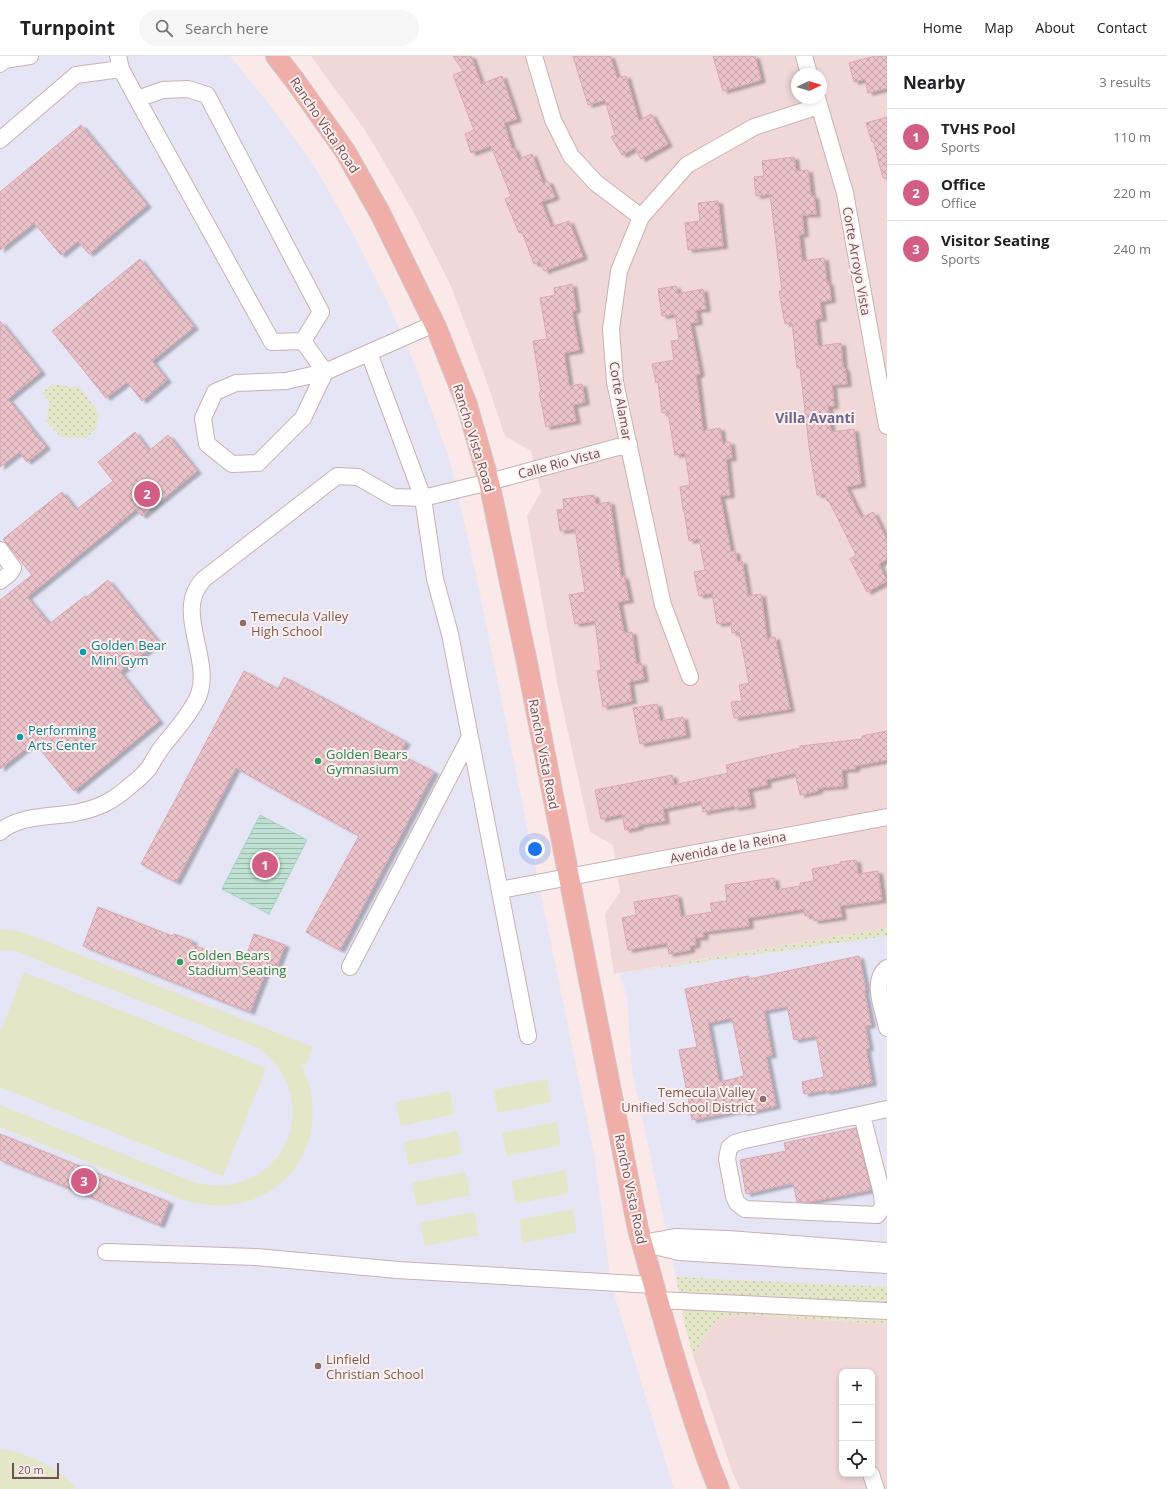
<!DOCTYPE html>
<html lang="en">
<head>
<meta charset="utf-8">
<style>
  :root { --surface:#fff; --page:#f6f6f6; --text:#202124; --muted:#757577; --line:#e0e0e0; --accent:#d35e85 }
  body { margin:0; font-family:"Open Sans",sans-serif; background:var(--page); color:var(--text) }
  .controls { position:absolute; right:12px; bottom:12px; display:grid; overflow:hidden; border-radius:8px; box-shadow:0 2px 6px #0003 }
  .controls button { width:36px; height:36px; display:grid; place-items:center; padding:0; border:0; border-bottom:1px solid var(--line); background:var(--surface); color:var(--text); font:20px sans-serif }
  .compass { position:absolute; left:791px; top:12px; width:36px; height:36px; border-radius:50%; background:var(--surface); box-shadow:0 2px 6px #0003; rotate:86deg }
  .scale { position:absolute; left:12px; bottom:10px; width:47px; box-sizing:border-box; padding-left:4px; border:2px solid #705056; border-top:0; font-size:11px; line-height:14px; white-space:nowrap; color:#705056; -webkit-text-stroke:3px #fdefee; paint-order:stroke }
  .you { position:absolute; left:535px; top:793px; width:14px; height:14px; margin:-10px; border:3px solid #fff; border-radius:50%; background:#1a73e8; box-shadow:0 0 0 6px #1a73e833 }
  .badge { display:grid; place-items:center; width:26px; height:26px; border-radius:50%; background:var(--accent); color:#fff; font-size:13px; font-weight:700 }
  .pin { position:absolute; translate:-50% -50%; border:2px solid #fff; box-shadow:0 1px 4px #0006 }
  .list { margin:0; padding:0; list-style:none }
  h2 { display:flex; justify-content:space-between; align-items:center; height:52px; margin:0; padding:0 16px; font-size:17px }
  h2 small { font-size:13px; font-weight:400; color:var(--muted) }
  .list li { display:grid; grid-template-columns:26px 1fr auto; gap:12px; align-items:center; box-sizing:border-box; height:56px; padding:0 16px; border-top:1px solid var(--line) }
  .list b { display:block; font-size:15px; white-space:nowrap }
  .list p { margin:0; font-size:13px; white-space:nowrap; color:var(--muted) }
  .list em { font-size:13px; font-style:normal; color:var(--muted) }
  .icon { flex:none; width:22px; height:22px; fill:none; stroke:currentColor; stroke-width:2; stroke-linecap:round; stroke-linejoin:round }
  .map { position:relative; flex:none; width:887px; height:1433px; overflow:hidden }
  header { display:flex; align-items:center; gap:24px; box-sizing:border-box; height:56px; padding:0 20px; background:var(--surface); border-bottom:1px solid var(--line) }
  header strong { font-size:19px }
  nav { display:flex; gap:22px; margin-inline-start:auto; font-size:14px }
  .search { width:280px; height:36px; background:var(--page); display:flex; align-items:center; gap:10px; box-sizing:border-box; padding:0 14px; border-radius:22px; color:var(--muted); font-size:15px }
  main { display:flex }
  aside { flex:1; background:var(--surface) }
  .map>svg:first-child { display:block }
  .residential { fill:#f0d8d9; fill-rule:evenodd }
  .education { fill:#e6e5f6 }
  .grass { fill:url(#grass-dots) }
  .green { fill:#e4e6c8 }
  .water { fill:url(#water-rules); stroke:#a7d1c0 }
  .building { fill:url(#building-cross-hatch); stroke:#dca6b0; fill-rule:evenodd; filter:url(#shadow) }
  .lines { fill:none; stroke-linecap:round; stroke-linejoin:round }
  .minor-casing { stroke:#cab0b2; stroke-width:18 }
  .major-casing { stroke:#d1c7c9; stroke-width:22 }
  .minor { stroke:#fff; stroke-width:16 }
  .major { stroke:#f0aea9; stroke-width:20 }
  .education-dot { fill:#8d6e63; stroke:#fdefee; stroke-width:1.5 }
  .culture-dot { fill:#0f9aa8; stroke:#fdefee; stroke-width:1.5 }
  .leisure-dot { fill:#2e9e5b; stroke:#fdefee; stroke-width:1.5 }
  .labels { text-anchor:middle; dominant-baseline:central; stroke-width:4; stroke-linejoin:round; paint-order:stroke }
  .street-label { font-size:13px; fill:#705056; stroke:#fdefee }
  .education-label { font-size:13px; fill:#785e54; stroke:#fdefee; text-anchor:start }
  .culture-label { font-size:13px; fill:#0d838f; stroke:#fdefee; text-anchor:start }
  .leisure-label { font-size:13px; fill:#27864d; stroke:#fdefee; text-anchor:start }
  .neighbourhood-label { font-size:14px; font-weight:bold; fill:#6b678c; stroke:#fdefee }
</style>
</head>
<body>
<header>
<strong>Turnpoint</strong>
<div class="search"><svg class="icon" aria-label="search" viewBox="0 0 24 24"><circle cx="10" cy="10" r="6"/><path d="M15 15l6 6"/></svg>Search here</div>
<nav><a>Home</a><a>Map</a><a>About</a><a>Contact</a></nav>
</header>
<main>
<div class="map">
<svg width="887" height="1433" viewBox="0 0 887 1433">
  <defs>
    <pattern id="grass-dots" width="8" height="8" patternUnits="userSpaceOnUse"><rect width="8" height="8" fill="#e4e6c8"/><path d="M2 2h.1M6 6h.1" fill="none" stroke="#bdbda5" stroke-width="1.8" stroke-linecap="round"/></pattern>
    <pattern id="water-rules" width="6" height="5" patternUnits="userSpaceOnUse"><rect width="6" height="5" fill="#bfe1d3"/><path d="M0 2.5h6" fill="none" stroke="#a0b9ae"/></pattern>
    <pattern id="building-cross-hatch" width="8" height="8" patternUnits="userSpaceOnUse"><rect width="8" height="8" fill="#ebc3ca"/><path d="M0 0l8 8M0 8l8-8" fill="none" stroke="#c3a1a7"/></pattern>
    <filter id="shadow"><feDropShadow dx="4.5" dy="2.5" stdDeviation="1" flood-color="#0004"/></filter>
  </defs>
  <rect width="100%" height="100%" fill="#fae9e8"/>
  <!-- residential -->
  <path class="residential" d="M311 0H887V872L614 918 605 858 620 836 613 789 590 776 557 626 527 460 541 436 531 395 505 380 486 323 451 230 414 157 365 74ZM797 18H821V42H797Z
    M731 1260H761L887 1268V1433H740L732 1415 693 1300 713 1269 719 1263ZM842 1316H872V1418H842Z"/>
  <!-- education -->
  <path class="education" d="M0 0H230L274 54 313 108 351 174 387 245 417 314 450 405 473 505 595 1103 611 1228 674 1433H0Z
    M887 872V1231L676 1221 632 1014 627 943 620 917Z"/>
  <!-- grass -->
  <path class="grass" d="M53 328 80 332 98 356 97 371 86 382 61 381 46 365 50 346 42 337Z
    M887 872V880L623 917Z
    M676 1221 887 1231V1268L761 1260H731L719 1263 713 1269 693 1300 684 1266Z"/>
  <!-- green -->
  <path class="green" d="M0 873 18 875 33 880 313 991 305 1010 301 1008C341 1092 272 1171 184 1144L0 1071V1049L191 1125C280 1152 332 1043 256 991L25 899 14 895 0 894Z
    M24 916 266 1012 223 1120 0 1031V977Z
    M547 1023 551 1046 498 1057 493 1034Z
    M450 1035 454 1058 401 1070 396 1046Z
    M556 1066 561 1089 507 1100 502 1077Z
    M457 1075 462 1098 408 1109 404 1086Z
    M565 1114 569 1137 516 1148 511 1125Z
    M465 1116 470 1139 417 1150 412 1127Z
    M572 1153 577 1176 523 1187 519 1164Z
    M474 1156 479 1179 425 1190 420 1167Z
    M0 1393C27 1396 59 1412 77 1433H0Z"/>
  <!-- water -->
  <path class="water" d="M260 759 307 784 269 858 222 833Z"/>
  <!-- building -->
  <path class="building" d="M453 0H471L481 28 502 20 517 63 504 67 512 93 514 92 518 103 532 98 543 127 548 125 555 141 541 146 551 171 569 165 583 201 544 215 540 206 534 208 522 176 519 177 505 143 511 140 491 90 471 97 465 78 474 74 453 19 463 15Z
    M573 0H610L617 22 626 20 639 65 651 58 668 88 641 103 635 92 622 99 611 81 615 79 605 44 588 49Z
    M713 0H755L761 24 723 35Z
    M875 0H887V32L868 37 865 23 854 26 849 7Z
    M887 61V122H883L873 85 872 86 866 67Z
    M81 69 147 149 89 198 78 185 61 199 34 167 0 194V136Z
    M794 101 796 115 808 114 811 140H814L816 158 802 159 804 178 799 179 802 205 824 202 827 227H829L831 244 820 246 822 262 815 263 818 290 841 287 843 312H845L847 328 832 329 834 350H828L831 376 854 373 861 428 846 431 861 462 873 456 887 484V503L879 508 887 525 867 536 850 503 856 499 829 445H827L825 438 817 439 810 398 800 312H797L792 267 785 268 779 235H782L770 138 756 140 754 121 764 120 762 105Z
    M718 145 723 190 688 194 685 167 700 165 698 147Z
    M140 203 194 271 152 305 167 324 142 345 127 326 106 342 52 275Z
    M572 228 576 254 572 255 579 294 564 297 569 330 582 328 585 346 573 349 576 365 546 371 539 336H541L533 285 547 283 540 242 555 239 554 232Z
    M676 230 677 238 703 233 706 253 696 254 698 266 690 267 700 318 696 319 703 375 720 372 722 387 730 386 732 402 726 403 730 439 720 440 731 496 735 495 737 506 742 505 748 540 761 538 767 583 775 581 790 653 734 662 731 646 742 645 739 629 749 627 739 576 732 577 731 566 717 568 712 537 699 540 694 516 705 514 699 483 689 485 684 454H683L680 431 690 429 685 397 675 399 668 356 662 357 658 326 656 327 652 308 674 304 671 285 679 284 675 258 662 260 658 233Z
    M0 265 41 316 8 343 46 391 27 406 19 396 0 411Z
    M135 376 149 395 168 379 197 415 142 460 136 453 27 541 49 568 85 540 87 541 108 524 158 586 120 616 159 665 74 735 34 686 0 713V544L32 519 3 483 62 436 76 454 113 425 98 406Z
    M594 439 596 448 610 446 621 521 624 520 629 544 618 546 624 577 632 576 636 608 641 607 644 623 629 626 632 645 603 651 597 615 601 614 595 565 575 568 569 539 585 536 575 473 560 475 557 454 564 453 563 443Z
    M244 615 278 633 284 621 406 686 399 698 434 716 340 894 306 876 359 780 236 712 176 826 141 808Z
    M657 648 660 665 683 661 686 679 640 688 633 652Z
    M887 675V704L855 710V713L842 714 843 730 818 732V735L800 739 795 717 766 724 767 729 748 733 751 749 735 752 734 750 703 756 701 745 663 753 665 765 639 769V771L625 774 622 758 601 763 595 734 672 719 674 729 728 717 726 709 800 692V690L862 683V680Z
    M856 804 858 818 878 815 882 844 840 850 842 861 814 865 813 858 805 860 804 853 748 862 749 870 703 876 704 881 695 882 696 889 690 890V894L669 898 667 887 628 894 622 862 636 859 634 846 677 839 681 861 712 856 710 847 727 845 725 829 774 822 776 834 800 830V827L814 825 812 813 840 808V806Z
    M98 851 172 880 174 878 193 885 191 888 243 909 254 878 285 889 277 910 269 907 250 956 83 890Z
    M859 900 866 934H864L871 969 865 970 869 992 866 993 872 1027 826 1036V1034L804 1038 802 1026 824 1021 816 980 794 984 787 950 764 955 772 999 766 1000 776 1050 743 1057V1054L692 1064 679 994 697 991 685 933 748 920 749 923ZM732 962 744 1020 719 1026 708 967Z
    M856 1072 871 1134 808 1146H797L793 1127 746 1138 740 1104 786 1095 784 1087Z
    M0 1078 169 1146 160 1169 0 1104Z"/>
  <g class="lines">
    <defs>
      <path id="minor" d="M118 0 121 13 137 43 272 286 303 285 321 256 207 39 188 33 163 34 137 43
        M534 0 553 64 571 100 596 127 641 161
        M804 0 809 18
        M0 8 4 4 30 0
        M817 42 845 137 887 370
        M0 84 76 19 121 13
        M303 285 325 316 434 268
        M369 297 423 442 435 523 450 578 528 980
        M325 316 303 362 258 407 232 408 207 388 203 362 215 336 236 327 286 325Z
        M0 494 13 512 9 518 0 525
        M690 621 663 549 615 326 611 273 619 215 641 161 687 109 754 71 819 50
        M0 776C19 759 51 761 75 757 100 752 113 745 131 729 138 724 144 718 149 712 153 705 157 698 162 691 174 676 187 662 196 645 217 607 171 556 204 523L337 420 358 421 393 441 423 442 489 426 629 388
        M500 834 887 761
        M350 911 470 681
        M887 912C870 925 884 955 887 972
        M862 1059 882 1138 883 1151 877 1159 745 1153 737 1147 734 1140 727 1103 729 1092 735 1087 745 1084 887 1053
        M648 1186 675 1181 728 1183 887 1195
        M642 1187 679 1196 887 1209
        M106 1196 256 1201 398 1214 653 1229
        M658 1244 887 1255
        M871 1418 876 1433"/>
      <path id="major" d="M276 0 296 26 345 95 380 157 436 271 467 349 489 426 527 607 638 1173C652 1222 665 1271 680 1320 692 1358 703 1396 719 1433"/>
    </defs>
    <!-- minor casing -->
    <use href="#minor" class="minor-casing"/>
    <!-- major casing -->
    <use href="#major" class="major-casing"/>
    <!-- minor -->
    <use href="#minor" class="minor"/>
    <!-- major -->
    <use href="#major" class="major"/>
  </g>
  <!-- markers -->
  <g class="education-dot">
    <circle cx="243" cy="567" r="4"/>
    <circle cx="763" cy="1043" r="4"/>
    <circle cx="318" cy="1310" r="4"/>
  </g>
  <g class="culture-dot">
    <circle cx="83" cy="596" r="4"/>
    <circle cx="20" cy="681" r="4"/>
  </g>
  <g class="leisure-dot">
    <circle cx="318" cy="705" r="4"/>
    <circle cx="180" cy="906" r="4"/>
  </g>
  <g class="labels">
    <!-- street labels -->
    <g class="street-label">
      <text transform="translate(325 69) rotate(56)">Rancho Vista Road</text>
      <text transform="translate(857 205) rotate(80)">Corte Arroyo Vista</text>
      <text transform="translate(621 345) rotate(80)">Corte Alamar</text>
      <text transform="translate(474 382) rotate(73)">Rancho Vista Road</text>
      <text transform="translate(559 407) rotate(-15)">Calle Rio Vista</text>
      <text transform="translate(544 698) rotate(79)">Rancho Vista Road</text>
      <text transform="translate(728 791) rotate(-11)">Avenida de la Reina</text>
      <text transform="translate(631 1133) rotate(78)">Rancho Vista Road</text>
    </g>
    <!-- education labels -->
    <g class="education-label">
      <text x="251" y="560">Temecula Valley<tspan x="251" dy="15">High School</tspan></text>
      <text x="755" y="1036" text-anchor="end">Temecula Valley<tspan x="755" dy="15">Unified School District</tspan></text>
      <text x="326" y="1303">Linfield<tspan x="326" dy="15">Christian School</tspan></text>
    </g>
    <!-- culture labels -->
    <g class="culture-label">
      <text x="91" y="589">Golden Bear<tspan x="91" dy="15">Mini Gym</tspan></text>
      <text x="28" y="674">Performing<tspan x="28" dy="15">Arts Center</tspan></text>
    </g>
    <!-- leisure labels -->
    <g class="leisure-label">
      <text x="326" y="698">Golden Bears<tspan x="326" dy="15">Gymnasium</tspan></text>
      <text x="188" y="899">Golden Bears<tspan x="188" dy="15">Stadium Seating</tspan></text>
    </g>
    <!-- neighbourhood labels -->
    <g class="neighbourhood-label">
      <text x="815" y="361">Villa Avanti</text>
    </g>
  </g>
</svg>
<div class="controls">
<button>+</button>
<button>−</button>
<button><svg class="icon" aria-label="locate" viewBox="0 0 24 24"><circle cx="12" cy="12" r="6"/><path d="M12 2v4M12 18v4M2 12h4M18 12h4"/></svg></button>
</div>
<svg class="compass" viewBox="-18 -18 36 36"><path d="M0-13l5 13h-10z" fill="#e53935"/><path d="M0 13l5-13h-10z" fill="#757577"/></svg>
<div class="scale">20 m</div>
<div class="you"></div>
<div class="pin badge" style="left:265px;top:809px">1</div>
<div class="pin badge" style="left:147px;top:438px">2</div>
<div class="pin badge" style="left:84px;top:1125px">3</div>
</div>
<aside>
<h2>Nearby<small>3 results</small></h2>
<ul class="list">
<li><span class="badge">1</span><div><b>TVHS Pool</b><p>Sports</p></div><em>110 m</em></li>
<li><span class="badge">2</span><div><b>Office</b><p>Office</p></div><em>220 m</em></li>
<li><span class="badge">3</span><div><b>Visitor Seating</b><p>Sports</p></div><em>240 m</em></li>
</ul>
</aside>
</main>
</body>
</html>
